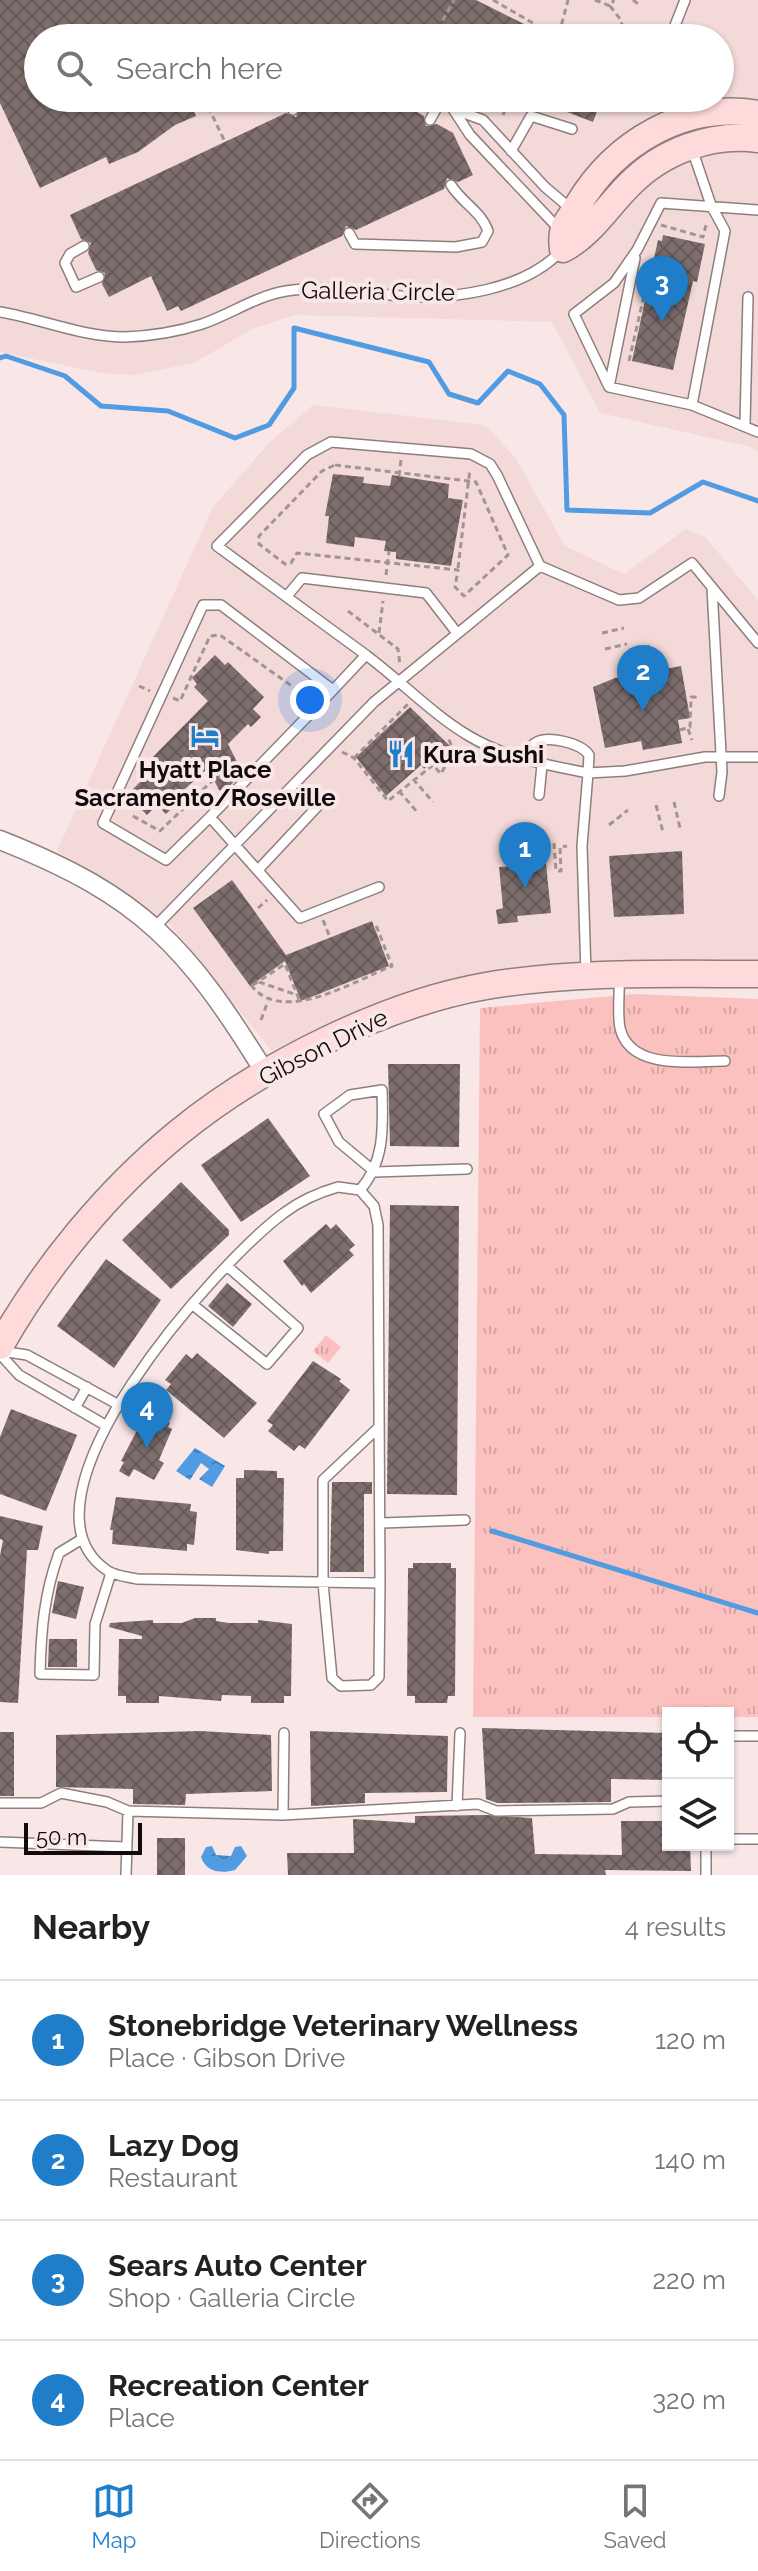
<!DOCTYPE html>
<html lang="en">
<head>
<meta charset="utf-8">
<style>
  :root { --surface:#fff; --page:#f6f6f6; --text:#222; --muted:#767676; --line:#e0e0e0; --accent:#1f7dc9 }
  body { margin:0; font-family:Raleway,sans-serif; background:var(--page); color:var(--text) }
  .controls { position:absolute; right:24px; bottom:24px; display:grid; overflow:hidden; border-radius:0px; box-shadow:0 2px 6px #0004 }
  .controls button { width:72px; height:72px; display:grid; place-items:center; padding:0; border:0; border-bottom:2px solid var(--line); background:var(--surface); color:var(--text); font:40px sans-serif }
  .scale { position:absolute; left:24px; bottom:20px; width:118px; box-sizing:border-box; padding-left:8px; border:4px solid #110b0b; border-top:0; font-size:22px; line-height:28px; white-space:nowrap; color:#110b0b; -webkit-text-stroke:6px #f8e7e6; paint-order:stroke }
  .you { position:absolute; left:310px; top:700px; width:28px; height:28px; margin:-20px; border:6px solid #fff; border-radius:50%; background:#1a73e8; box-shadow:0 0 0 12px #1a73e833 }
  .badge { display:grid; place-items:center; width:52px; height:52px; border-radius:50%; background:var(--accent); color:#fff; font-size:26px; font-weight:700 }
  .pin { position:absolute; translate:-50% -66px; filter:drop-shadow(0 2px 4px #0008) }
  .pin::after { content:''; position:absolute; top:42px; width:28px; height:24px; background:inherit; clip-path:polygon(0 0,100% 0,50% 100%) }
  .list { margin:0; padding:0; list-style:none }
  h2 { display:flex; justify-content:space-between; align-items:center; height:104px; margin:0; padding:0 32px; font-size:34px }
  h2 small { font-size:26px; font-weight:400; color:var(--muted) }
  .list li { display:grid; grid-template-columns:52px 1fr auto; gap:24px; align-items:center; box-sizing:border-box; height:120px; padding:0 32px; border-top:2px solid var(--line) }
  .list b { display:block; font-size:30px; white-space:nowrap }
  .list p { margin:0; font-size:26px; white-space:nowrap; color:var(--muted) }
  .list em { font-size:26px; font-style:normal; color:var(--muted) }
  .icon { flex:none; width:44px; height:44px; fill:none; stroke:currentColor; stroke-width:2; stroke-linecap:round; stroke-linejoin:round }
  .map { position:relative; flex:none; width:758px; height:1875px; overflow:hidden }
  .search { position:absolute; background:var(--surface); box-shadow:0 2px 6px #0004; left:24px; right:24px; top:24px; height:88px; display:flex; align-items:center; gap:20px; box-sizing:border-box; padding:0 28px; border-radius:44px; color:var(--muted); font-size:30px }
  .sheet { height:584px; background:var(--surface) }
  nav { display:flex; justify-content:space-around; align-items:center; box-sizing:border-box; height:112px; border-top:2px solid var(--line); background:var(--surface); font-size:22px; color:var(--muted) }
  nav a { display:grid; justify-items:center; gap:4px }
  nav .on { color:var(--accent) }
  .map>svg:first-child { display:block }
  .built { fill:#f3dad8; fill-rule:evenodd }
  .grass { fill:url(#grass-tufts) }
  .water { fill:url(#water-ripples) }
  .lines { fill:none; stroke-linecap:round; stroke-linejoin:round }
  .stream { stroke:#509be1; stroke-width:5 }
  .building { fill:url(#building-cross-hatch) }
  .lane-casing { stroke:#8e7f7e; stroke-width:12 }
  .street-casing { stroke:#8e7f7e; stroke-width:21 }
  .secondary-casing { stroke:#8e7f7e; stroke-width:29 }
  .path { stroke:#a19493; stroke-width:3; stroke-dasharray:6 4; stroke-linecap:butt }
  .lane { stroke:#fff; stroke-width:9 }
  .street { stroke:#fff; stroke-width:18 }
  .secondary { stroke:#fedada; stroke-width:26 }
  .labels { text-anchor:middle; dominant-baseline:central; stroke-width:8; stroke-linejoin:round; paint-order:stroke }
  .street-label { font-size:24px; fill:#110b0b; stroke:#f8e7e6 }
  .poi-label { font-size:24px; font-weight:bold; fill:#110b0b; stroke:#f8e7e6; text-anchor:start }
</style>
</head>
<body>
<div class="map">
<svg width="758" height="1875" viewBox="0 0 758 1875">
  <defs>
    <pattern id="grass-tufts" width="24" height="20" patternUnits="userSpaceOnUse" patternTransform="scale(2)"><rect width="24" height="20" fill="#fbc1be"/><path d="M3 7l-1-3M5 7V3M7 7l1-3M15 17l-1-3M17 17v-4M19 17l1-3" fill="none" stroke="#d6a4a2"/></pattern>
    <pattern id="water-ripples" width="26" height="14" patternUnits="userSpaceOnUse" patternTransform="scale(2)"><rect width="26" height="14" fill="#509be1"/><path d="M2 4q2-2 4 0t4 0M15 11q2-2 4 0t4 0" fill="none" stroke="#417db5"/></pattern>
    <pattern id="building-cross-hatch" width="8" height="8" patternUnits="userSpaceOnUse" patternTransform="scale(2)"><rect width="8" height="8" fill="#7e6f6e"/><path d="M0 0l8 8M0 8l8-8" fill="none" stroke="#665959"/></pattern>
  </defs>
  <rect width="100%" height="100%" fill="#f8e7e6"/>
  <!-- built -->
  <path class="built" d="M0 0H758V452L751 447 600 413 552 322 295 315 252 329 194 363 134 375 101 373 0 352ZM38 38H720V98H38Z
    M313 405 485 425 515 457 565 546 624 574 686 529 705 537 758 600V962L515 967 368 1005 272 1051 171 926 57 851 213 507 270 442Z"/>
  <!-- grass -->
  <path class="grass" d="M634 994 758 999V1717H728V1713H668V1717H473L480 1008Z
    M326 1335 341 1347 328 1363 313 1351Z"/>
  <!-- water -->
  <path class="water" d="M195 1448 225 1466 212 1487 199 1479 209 1469 201 1463 190 1480 176 1471Z
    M212 1846 216 1855 231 1856 235 1847 241 1846 247 1856 235 1870C221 1874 206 1872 201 1857L206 1847Z"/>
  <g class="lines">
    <!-- stream -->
    <path class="stream" d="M0 358 6 356 65 376 101 406 168 411 235 438 269 425 294 388V328L429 362 449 394 478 403 508 371 540 384 564 415 567 510 650 513 703 482 758 501
      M492 1531 758 1613"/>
  </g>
  <!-- building -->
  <path class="building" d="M0 0H476L528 26 522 38H38V98H188L196 116 175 125 138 152 109 164 106 157 40 188 0 103Z
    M318 98H393L424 116 426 126 437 124 453 133 473 175 458 182 447 178 444 189 356 230 346 226 342 236 181 311 178 306 167 311 151 276 109 297 102 284 105 273 96 270 88 253 91 243 81 239 70 215 286 113 296 117 300 107Z
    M531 98H602L593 122Z
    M663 235 705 244 697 282 693 281 673 370 632 361 658 240 662 241Z
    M333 474 364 477 363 483 390 486 392 475 449 484 448 498 463 500 451 566 396 559V552L384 551 386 541 355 537 354 547 326 543 329 516H325Z
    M215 655 225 665 228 662 264 697 253 709 261 717 251 727 248 724 228 744 238 764 235 766 242 773 224 792 219 790 208 768 174 799 177 803 166 814 157 805 147 815 127 795 141 781 137 777 139 771 208 701 194 687 197 684 192 678Z
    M681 666 690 718 678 720 682 743 643 750 641 741 605 748 593 687 615 678Z
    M410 707 450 746 424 769 421 765 386 796 356 757Z
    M682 851 684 914 614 917 609 856Z
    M546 864 551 913 517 916 518 922 498 924 496 910 503 908 499 867Z
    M232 880 286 955 372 921 389 966 301 1001 285 961 250 986 193 908Z
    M388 1064H460L459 1147 390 1146Z
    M268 1118 310 1176 241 1222 201 1165Z
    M181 1182 229 1230V1235L171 1289 122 1240Z
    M390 1205 459 1206 457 1495 387 1494Z
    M326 1224 331 1229 336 1224 355 1245 349 1250 354 1255 311 1293 304 1284 302 1286 283 1261Z
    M106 1259 161 1300 114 1368 57 1326Z
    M227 1283 252 1304 233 1327 208 1306Z
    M197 1353 257 1403 224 1438 166 1390 171 1384 165 1380 186 1354 192 1359Z
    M313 1361 341 1379 339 1381 350 1390 305 1449 299 1445 294 1451 268 1431 273 1425 267 1421Z
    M11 1409 77 1435 46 1511 0 1494V1437Z
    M155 1414 170 1423 168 1427 172 1429 159 1460 164 1463 154 1480 134 1469 129 1477 119 1471 124 1462 121 1461 144 1417 151 1420Z
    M244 1470 277 1471V1478H284L283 1551H269V1554L236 1550V1478H244Z
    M332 1482H372V1494H364V1572H330Z
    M116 1497 191 1504 190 1511 197 1512 194 1545 187 1544V1551L112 1544 113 1530H110Z
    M0 1516 43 1526 38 1550H27L18 1703 0 1702V1556L3 1540 0 1539Z
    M413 1563H451V1568H456L455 1696H448L447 1703H415V1696H407L408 1568H413Z
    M58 1581 84 1587 76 1619 52 1613Z
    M195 1618H216V1621L229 1623H258V1620L292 1624 291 1696H284V1703H251V1696L222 1695 221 1701 159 1696V1703H126V1696H118L119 1639H142V1636L109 1627 110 1623 153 1620V1623H182Z
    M49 1639H77V1667H48Z
    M482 1728 668 1733V1780L611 1779V1802L497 1803 486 1799Z
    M200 1731 271 1735 272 1791 186 1794 185 1805 133 1804V1789L56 1787V1735Z
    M310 1731 448 1736 447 1792 365 1793V1803L311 1806Z
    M0 1732H14V1796H0Z
    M486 1815 532 1818 535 1854 622 1855 621 1821H668V1845H690L691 1871 605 1870 606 1875H288L287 1853H354L353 1819 415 1823V1816Z
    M157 1838H185V1875H157Z"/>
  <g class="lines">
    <defs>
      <path id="lane" d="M670 38 685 0
        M670 98 678 117
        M288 100 293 110
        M453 109 483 120 545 187 571 209
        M453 109 470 135 559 229
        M430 120 441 100
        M692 149 711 205 725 231 692 405 758 432
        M511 151 531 116 572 129
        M349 233 355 244 456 247 482 242 488 231C481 211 462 203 451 185
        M84 246 70 254 65 263 76 287 99 277
        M0 312C42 319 82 337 125 337 151 336 177 332 202 324 231 314 256 296 286 291 325 284 363 293 401 296 453 300 523 290 560 252
        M609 387 635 258
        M692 405 609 387 574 314 614 283 637 250 661 203 758 210
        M745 424 748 297
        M712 588 722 772 719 796
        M287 596 302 578 426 593 457 633
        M366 655 217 546 307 455 331 442 471 454 490 464 497 475 540 566
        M539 795 542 765
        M210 817 333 690
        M258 870 317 807
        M379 887 300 918 210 817 166 860 103 823 203 605H221L333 690 366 655C401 681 432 714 469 736 506 758 547 765 588 773L589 755C581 743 548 735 535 743 529 747 526 753 523 759
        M155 927 374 702 540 566 619 600 639 598 692 563 758 643
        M586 974 582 846 588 773 625 771 705 757H758
        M619 978C620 993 617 1013 620 1028 630 1071 692 1061 725 1061
        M338 1187 360 1190 374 1206 378 1225 380 1583 137 1579C128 1577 116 1576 108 1571 1 1501 221 1259 284 1213 301 1200 317 1193 338 1187Z
        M360 1190C385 1161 383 1128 382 1090L350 1095 324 1114 339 1142 375 1172 467 1169
        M193 1305 267 1364 298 1328 227 1266
        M0 1351 27 1355 119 1405
        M0 1354 19 1375 105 1425
        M75 1408 87 1387
        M379 1427 323 1480V1583L332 1678 341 1686 371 1685 379 1677 380 1583
        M382 1523 465 1520
        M82 1539 59 1553C44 1594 41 1631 40 1674L94 1675 95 1624 111 1573
        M728 1736H758
        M0 1803H41L61 1793 107 1802 128 1811 283 1815 478 1804 496 1811 613 1809 629 1802 668 1801
        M457 1806 460 1733
        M283 1815 284 1733
        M728 1839H758
        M0 1842 125 1847
        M126 1875 128 1811
        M706 1875V1845"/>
      <path id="street" d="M0 840C142 896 187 946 266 1074"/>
      <path id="secondary" d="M758 114C684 101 615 143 578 205 567 224 560 226 563 249 590 235 607 207 629 185 662 151 711 133 758 139
        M0 1346C45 1267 107 1191 178 1133 259 1067 383 1004 486 986 575 971 668 974 758 974"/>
    </defs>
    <!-- lane casing -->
    <use href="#lane" class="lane-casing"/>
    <!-- street casing -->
    <use href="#street" class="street-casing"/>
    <!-- secondary casing -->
    <use href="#secondary" class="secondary-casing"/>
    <!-- path -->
    <path class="path" d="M493 0 538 26
      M595 0 610 6 614 0
      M633 0 641 6
      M610 6 621 20 624 38
      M559 34 568 0
      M433 38 454 0
      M534 38 538 26 570 38
      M204 98 225 142
      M503 115 510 98
      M661 225 703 237 706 225
      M629 361 649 274 643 271
      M335 465 476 482 508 555 464 596 455 587 458 570 297 553 291 563 285 564 259 544V536L322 471Z
      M399 476 401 460
      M458 568 470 469
      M386 575 389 551
      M348 611 398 649 400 665
      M379 633 383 601
      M602 633 624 628
      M648 645 653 668
      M631 648 636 671
      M605 649 627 644
      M139 686 150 691
      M173 698 180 701 210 636 220 635 310 699
      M688 729 692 740
      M680 730 690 727 691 697H697
      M342 752 354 758 388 801 433 765 441 774 453 750 448 737
      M354 758 409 703
      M413 779 433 802
      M399 791 418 813
      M674 802 680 828
      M656 805 663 832
      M133 816 160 831 212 781 238 769
      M609 825 628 810
      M554 843 556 871H561L560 847 567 846
      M258 908 267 900
      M323 920 329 935
      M259 982 297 995
      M251 985C282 1026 354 981 392 966L376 925
      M253 985 285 964 300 1002
      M261 1020 268 1001"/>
    <!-- lane -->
    <use href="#lane" class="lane"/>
    <!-- street -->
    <use href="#street" class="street"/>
    <!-- secondary -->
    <use href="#secondary" class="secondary"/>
  </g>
  <!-- icons -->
  <defs>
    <symbol id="hotel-bare" viewBox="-9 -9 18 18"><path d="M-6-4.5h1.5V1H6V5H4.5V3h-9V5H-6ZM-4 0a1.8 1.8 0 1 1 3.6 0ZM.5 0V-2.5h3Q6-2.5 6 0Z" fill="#1f7dc9" stroke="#f8e7e6" stroke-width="2.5" paint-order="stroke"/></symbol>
    <symbol id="restaurant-bare" viewBox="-9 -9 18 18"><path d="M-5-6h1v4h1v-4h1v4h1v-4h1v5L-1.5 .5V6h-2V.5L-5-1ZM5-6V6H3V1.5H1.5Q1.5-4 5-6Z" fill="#1f7dc9" stroke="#f8e7e6" stroke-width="2.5" paint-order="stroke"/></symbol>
  </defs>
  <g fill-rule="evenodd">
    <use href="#hotel-bare" x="185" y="716" width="40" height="40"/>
    <use href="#restaurant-bare" x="381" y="734" width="40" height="40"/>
  </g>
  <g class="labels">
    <!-- street labels -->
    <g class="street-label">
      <text transform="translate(378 291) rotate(1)">Galleria Circle</text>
      <text transform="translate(323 1047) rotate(-27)">Gibson Drive</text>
    </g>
    <!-- poi labels -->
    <g class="poi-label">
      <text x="423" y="754">Kura Sushi</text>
      <text x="205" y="769" text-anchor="middle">Hyatt Place<tspan x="205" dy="28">Sacramento/Roseville</tspan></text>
    </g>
  </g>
</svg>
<div class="controls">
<button><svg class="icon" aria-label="locate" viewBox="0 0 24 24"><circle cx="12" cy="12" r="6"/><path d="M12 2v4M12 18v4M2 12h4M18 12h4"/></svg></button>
<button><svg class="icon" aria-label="layers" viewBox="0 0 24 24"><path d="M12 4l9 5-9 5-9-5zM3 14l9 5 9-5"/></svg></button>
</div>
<div class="scale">50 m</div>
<div class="you"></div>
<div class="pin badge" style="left:525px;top:888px">1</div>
<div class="pin badge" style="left:643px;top:711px">2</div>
<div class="pin badge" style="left:662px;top:322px">3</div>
<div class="pin badge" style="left:147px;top:1448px">4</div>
<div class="search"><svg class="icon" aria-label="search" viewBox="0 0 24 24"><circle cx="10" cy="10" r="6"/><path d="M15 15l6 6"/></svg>Search here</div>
</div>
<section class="sheet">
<h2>Nearby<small>4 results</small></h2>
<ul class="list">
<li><span class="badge">1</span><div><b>Stonebridge Veterinary Wellness</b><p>Place · Gibson Drive</p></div><em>120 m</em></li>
<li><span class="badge">2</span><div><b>Lazy Dog</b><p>Restaurant</p></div><em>140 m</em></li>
<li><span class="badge">3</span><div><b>Sears Auto Center</b><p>Shop · Galleria Circle</p></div><em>220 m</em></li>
<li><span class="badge">4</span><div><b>Recreation Center</b><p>Place</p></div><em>320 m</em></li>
</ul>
</section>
<nav>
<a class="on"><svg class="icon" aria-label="map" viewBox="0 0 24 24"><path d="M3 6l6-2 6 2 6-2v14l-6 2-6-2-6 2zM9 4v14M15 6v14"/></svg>Map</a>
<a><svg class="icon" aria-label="directions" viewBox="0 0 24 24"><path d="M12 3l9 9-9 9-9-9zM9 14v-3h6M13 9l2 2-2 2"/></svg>Directions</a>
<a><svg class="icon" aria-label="saved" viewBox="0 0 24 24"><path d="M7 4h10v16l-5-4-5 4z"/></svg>Saved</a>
</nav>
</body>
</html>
